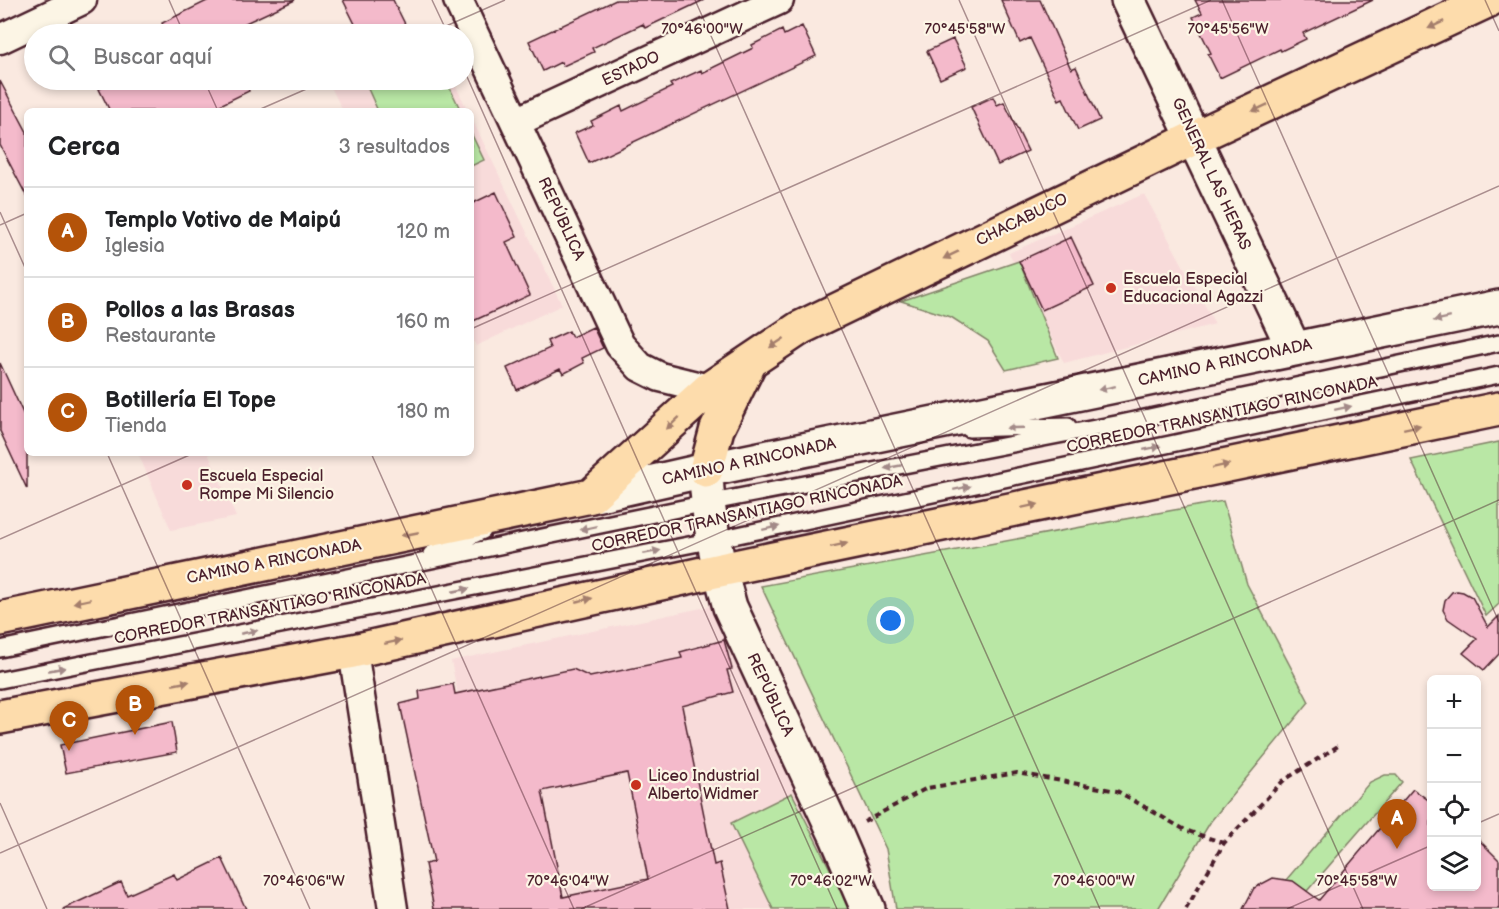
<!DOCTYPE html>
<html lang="es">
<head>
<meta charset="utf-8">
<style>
  :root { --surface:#fff; --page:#f6f6f6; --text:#202124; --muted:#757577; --line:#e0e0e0; --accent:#b45309 }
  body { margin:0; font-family:"Balsamiq Sans",sans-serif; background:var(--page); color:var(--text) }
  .controls { position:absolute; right:18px; bottom:18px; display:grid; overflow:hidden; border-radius:9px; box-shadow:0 3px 9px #0003 }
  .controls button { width:54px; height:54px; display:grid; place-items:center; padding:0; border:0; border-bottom:2px solid var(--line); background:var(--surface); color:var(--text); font:30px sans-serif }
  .you { position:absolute; left:891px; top:621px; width:21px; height:21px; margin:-15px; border:4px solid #fff; border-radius:50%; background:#1a73e8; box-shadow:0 0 0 9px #1a73e833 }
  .badge { display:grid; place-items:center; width:39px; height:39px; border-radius:50%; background:var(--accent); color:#fff; font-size:20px; font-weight:700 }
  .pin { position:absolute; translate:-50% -50px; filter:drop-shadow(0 2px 3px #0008) }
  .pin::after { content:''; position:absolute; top:32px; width:21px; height:18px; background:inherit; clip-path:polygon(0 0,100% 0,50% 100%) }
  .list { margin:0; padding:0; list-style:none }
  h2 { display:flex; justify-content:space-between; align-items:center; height:78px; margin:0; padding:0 24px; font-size:26px }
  h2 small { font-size:20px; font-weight:400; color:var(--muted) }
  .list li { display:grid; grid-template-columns:39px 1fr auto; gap:18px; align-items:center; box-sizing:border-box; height:90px; padding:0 24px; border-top:2px solid var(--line) }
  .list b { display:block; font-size:22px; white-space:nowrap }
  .list p { margin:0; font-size:20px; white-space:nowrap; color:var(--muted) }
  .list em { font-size:20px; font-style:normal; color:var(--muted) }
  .icon { flex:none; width:33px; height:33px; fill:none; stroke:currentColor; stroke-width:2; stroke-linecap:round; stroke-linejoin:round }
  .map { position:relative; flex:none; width:1499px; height:909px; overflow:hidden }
  .search { position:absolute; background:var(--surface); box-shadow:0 3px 9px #0003; left:24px; top:24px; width:450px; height:66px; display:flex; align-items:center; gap:15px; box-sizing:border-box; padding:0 21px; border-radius:33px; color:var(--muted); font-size:22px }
  .panel { position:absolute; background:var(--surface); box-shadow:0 3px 9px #0003; left:24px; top:108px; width:450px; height:348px; border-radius:9px }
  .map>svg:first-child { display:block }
  .built { fill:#f8dbda }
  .green { fill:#b9e7a5; stroke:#828368; stroke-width:1.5 }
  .building { fill:#f4bacb; stroke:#4a1f2b; stroke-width:1.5; fill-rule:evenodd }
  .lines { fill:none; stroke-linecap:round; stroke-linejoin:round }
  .lane-casing { stroke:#4a1f2b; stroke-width:20 }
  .street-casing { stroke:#4a1f2b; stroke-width:33 }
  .secondary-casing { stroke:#4a1f2b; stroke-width:38 }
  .primary-casing { stroke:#4a1f2b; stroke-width:38 }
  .path { stroke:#4a1f2b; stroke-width:4; stroke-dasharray:6 4.5; stroke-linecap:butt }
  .lane { stroke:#fcf5e5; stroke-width:15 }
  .street { stroke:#fcf5e5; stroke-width:28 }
  .secondary { stroke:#fcf5e5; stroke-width:33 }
  .primary { stroke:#fddcac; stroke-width:33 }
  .oneway { fill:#a47e6c }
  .oneway2 { fill:#a38a88 }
  .ticks { fill:none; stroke:#4a1f2b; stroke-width:1.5; stroke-opacity:0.45 }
  .poi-dot { fill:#c8321e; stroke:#fcf5e5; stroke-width:2 }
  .labels { text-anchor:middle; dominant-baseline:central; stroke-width:4.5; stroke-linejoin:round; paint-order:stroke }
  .street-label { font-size:16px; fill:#4a1f2b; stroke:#fcf5e5 }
  .poi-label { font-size:16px; fill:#4a1f2b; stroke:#fcf5e5; text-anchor:start }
  .ticks-label { font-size:15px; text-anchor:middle; fill:#4a1f2b; stroke:#fcf5e5; stroke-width:4.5; stroke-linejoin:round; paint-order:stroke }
</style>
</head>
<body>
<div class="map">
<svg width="1499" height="909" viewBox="0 0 1499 909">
  <rect width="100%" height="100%" fill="#fae9e0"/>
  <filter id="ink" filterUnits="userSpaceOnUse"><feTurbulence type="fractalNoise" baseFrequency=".0167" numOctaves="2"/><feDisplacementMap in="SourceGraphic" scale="12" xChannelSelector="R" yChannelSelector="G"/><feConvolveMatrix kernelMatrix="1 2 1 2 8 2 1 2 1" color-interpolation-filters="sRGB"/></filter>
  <g filter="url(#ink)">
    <!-- built -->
    <path class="built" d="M348 80H453L468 111H343L331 87Z
      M471 117 562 305 476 346 471 335Z
      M1144 194 1215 324 1064 363 1009 253Z
      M138 453H208L236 517 171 530Z
      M711 606 855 909H502L451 661Z"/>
    <!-- green -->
    <path class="green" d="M364 80H446L461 111H378Z
      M471 133 484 160 471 166Z
      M1019 261 1058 358 1006 370 988 341 951 317 901 301Z
      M1499 442V604L1486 616 1411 460Z
      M1223 501 1247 584 1309 702 1211 821 1158 909H896L886 849 761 586Z
      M1385 775H1396L1402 782 1307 891 1286 880 1370 782Z
      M792 793 850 909H773L731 823Z"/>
    <!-- building -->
    <path class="building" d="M209 0H295L222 34H167L162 23Z
      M343 0H393L410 34H360Z
      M616 0H704L645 28 643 24 592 48 594 52 563 66 561 62 543 71 529 41Z
      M1001 0H1040L1071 69 1076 67 1100 120 1078 130 1063 98 1059 100 1030 38 1020 43Z
      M1195 0H1373L1303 33 1306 39 1281 51 1280 49 1220 78 1208 54 1211 53 1193 17 1202 13Z
      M802 26 816 56 589 163 575 133 593 125 591 121 621 106 623 111 672 87 670 84 701 70 702 73 753 48 752 45 782 30 784 35Z
      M953 39 967 67 940 79 927 51Z
      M117 80H244L249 91 208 111H110L99 89Z
      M0 81 27 132V197L0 145Z
      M993 97 997 105 1004 102 1028 151 998 165 971 107Z
      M496 192 517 237 506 242 530 295 471 322V204Z
      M1071 237 1094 286 1042 310 1019 261Z
      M593 327 603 348 582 358 584 363 563 374 560 369 517 390 507 368 550 348 547 341 569 331 572 337Z
      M0 363 27 422V489L0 431Z
      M1457 591 1463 592 1472 597 1488 627 1499 616V654L1484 670 1463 653 1477 639 1448 619 1443 610 1445 600 1452 592Z
      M724 640 732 669 727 670 733 692 682 706 714 865 720 863 730 909H434L425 864 434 862 400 704 420 699 419 691 453 684 455 694 573 669 590 677 682 658 680 652ZM627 773 648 879 563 897 542 791Z
      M172 722 177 752 66 773 60 745Z
      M1413 789 1431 802V886H1476V837L1499 860V909H1243L1254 888 1273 878 1293 881 1319 900Z
      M222 858 246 909H63L121 882 127 895 174 874 177 880Z"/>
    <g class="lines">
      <defs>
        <path id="lane" d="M969 429 1068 426
          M431 554 483 531
          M0 649 707 503 1116 424 1499 343
          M0 680 714 540 1499 375"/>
        <path id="street" d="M458 0 620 345 640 367 660 377 709 389
          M0 39 82 0
          M516 122 779 0
          M353 651 393 909"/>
        <path id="secondary" d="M1128 0 1294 349
          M706 470C707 518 717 561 730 607L837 837 868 909
          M591 496 706 470 1499 307"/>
        <path id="primary" d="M706 470 717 429 750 362
          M0 619 591 496 709 389 800 328 1194 138 1489 0
          M0 717 353 651 720 570 1499 409"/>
      </defs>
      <!-- lane casing -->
      <use href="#lane" class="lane-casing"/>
      <!-- street casing -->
      <use href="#street" class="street-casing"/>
      <!-- secondary casing -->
      <use href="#secondary" class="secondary-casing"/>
      <!-- primary casing -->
      <use href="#primary" class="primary-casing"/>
      <!-- path -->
      <path class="path" d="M864 822 927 788 1017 773 1117 791 1185 830 1224 843
        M1186 909 1224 843 1283 781 1338 746"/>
      <!-- lane -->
      <use href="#lane" class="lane"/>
      <!-- street -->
      <use href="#street" class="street"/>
      <!-- secondary -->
      <use href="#secondary" class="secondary"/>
      <!-- primary -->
      <use href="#primary" class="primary"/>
    </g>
    <!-- one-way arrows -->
    <defs><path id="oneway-solid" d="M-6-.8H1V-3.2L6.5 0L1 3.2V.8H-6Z" transform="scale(1.5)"/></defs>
    <g class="oneway">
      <use href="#oneway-solid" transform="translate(1436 25) rotate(155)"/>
      <use href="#oneway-solid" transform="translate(1260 108) rotate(155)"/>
      <use href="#oneway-solid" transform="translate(951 255) rotate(154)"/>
      <use href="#oneway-solid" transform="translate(777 343) rotate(147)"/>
      <use href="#oneway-solid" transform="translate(673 423) rotate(137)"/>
      <use href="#oneway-solid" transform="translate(1412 427) rotate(-12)"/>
      <use href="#oneway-solid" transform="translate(1221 466) rotate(-12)"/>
      <use href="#oneway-solid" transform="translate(1030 506) rotate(-12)"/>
      <use href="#oneway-solid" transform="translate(410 534) rotate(169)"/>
      <use href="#oneway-solid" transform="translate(839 545) rotate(-12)"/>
      <use href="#oneway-solid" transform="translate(584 600) rotate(-12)"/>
      <use href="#oneway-solid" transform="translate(82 601) rotate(168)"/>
      <use href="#oneway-solid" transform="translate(393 642) rotate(-12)"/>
      <use href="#oneway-solid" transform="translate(181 683) rotate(-11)"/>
    </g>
    <g class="oneway2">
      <use href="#oneway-solid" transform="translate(1442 319) rotate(168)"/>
      <use href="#oneway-solid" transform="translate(1107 388) rotate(168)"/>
      <use href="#oneway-solid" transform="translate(1343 408) rotate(-12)"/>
      <use href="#oneway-solid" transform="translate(1015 428) rotate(178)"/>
      <use href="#oneway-solid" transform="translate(1152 448) rotate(-12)"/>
      <use href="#oneway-solid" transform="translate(893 467) rotate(169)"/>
      <use href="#oneway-solid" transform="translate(962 488) rotate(-12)"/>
      <use href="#oneway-solid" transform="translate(588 528) rotate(168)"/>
      <use href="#oneway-solid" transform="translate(771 528) rotate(-12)"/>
      <use href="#oneway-solid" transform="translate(652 552) rotate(-11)"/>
      <use href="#oneway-solid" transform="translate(461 590) rotate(-11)"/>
      <use href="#oneway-solid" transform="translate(249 632) rotate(-11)"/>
      <use href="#oneway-solid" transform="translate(57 669) rotate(-11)"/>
    </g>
  </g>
  <!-- ticks -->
  <path class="ticks" d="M169 0 184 34M432 0 448 34M695 0 1100 909M959 0 1363 909M1222 0 1499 622M1485 0 1499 31M428 34 505 0M464 70 837 909M204 80 218 111M256 111 327 80M0 212 27 272M0 225 27 213M471 329 1211 0M107 453 310 909M371 453 574 909M0 539 194 453M0 803 47 909M1476 824 1499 814M0 853 1499 186M581 909 1499 500M1287 909 1432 845"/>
  <!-- markers -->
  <g class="poi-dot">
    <circle cx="1111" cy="288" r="6"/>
    <circle cx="187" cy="485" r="6"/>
    <circle cx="636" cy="785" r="6"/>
  </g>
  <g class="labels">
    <!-- street labels -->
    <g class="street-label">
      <text transform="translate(631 69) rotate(-25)">ESTADO</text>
      <text transform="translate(1211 174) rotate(65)">GENERAL LAS HERAS</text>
      <text transform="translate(561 219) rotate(65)">REPÚBLICA</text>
      <text transform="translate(1022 220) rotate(-26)">CHACABUCO</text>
      <text transform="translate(1225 363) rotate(-12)">CAMINO A RINCONADA</text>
      <text transform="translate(1222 415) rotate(-12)">CORREDOR TRANSANTIAGO RINCONADA</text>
      <text transform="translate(749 462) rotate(-12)">CAMINO A RINCONADA</text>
      <text transform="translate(747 514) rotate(-12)">CORREDOR TRANSANTIAGO RINCONADA</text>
      <text transform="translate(274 562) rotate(-11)">CAMINO A RINCONADA</text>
      <text transform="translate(270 609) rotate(-11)">CORREDOR TRANSANTIAGO RINCONADA</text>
      <text transform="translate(770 695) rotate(65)">REPÚBLICA</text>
    </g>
    <!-- poi labels -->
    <g class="poi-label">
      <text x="1123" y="279">Escuela Especial<tspan x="1123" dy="18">Educacional Agazzi</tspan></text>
      <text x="199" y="476">Escuela Especial<tspan x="199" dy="18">Rompe Mi Silencio</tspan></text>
      <text x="648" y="776">Liceo Industrial<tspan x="648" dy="18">Alberto Widmer</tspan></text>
    </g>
  </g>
  <g class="ticks-label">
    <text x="965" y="34">70°45'58"W</text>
    <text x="1228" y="34">70°45'56"W</text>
    <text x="702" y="34">70°46'00"W</text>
    <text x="304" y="886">70°46'06"W</text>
    <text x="568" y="886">70°46'04"W</text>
    <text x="831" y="886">70°46'02"W</text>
    <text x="1094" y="886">70°46'00"W</text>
    <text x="1357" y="886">70°45'58"W</text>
  </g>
</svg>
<div class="controls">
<button>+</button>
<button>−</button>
<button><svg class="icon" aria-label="locate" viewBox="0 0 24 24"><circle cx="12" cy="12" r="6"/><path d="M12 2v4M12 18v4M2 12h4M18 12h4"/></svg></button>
<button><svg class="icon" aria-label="layers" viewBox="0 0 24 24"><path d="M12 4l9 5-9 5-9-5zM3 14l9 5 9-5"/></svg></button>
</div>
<div class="you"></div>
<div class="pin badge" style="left:1397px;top:849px">A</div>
<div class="pin badge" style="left:135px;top:735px">B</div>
<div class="pin badge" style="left:69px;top:751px">C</div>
<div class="search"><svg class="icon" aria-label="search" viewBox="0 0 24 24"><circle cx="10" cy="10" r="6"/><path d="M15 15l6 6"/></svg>Buscar aquí</div>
<section class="panel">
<h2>Cerca<small>3 resultados</small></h2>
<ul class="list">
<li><span class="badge">A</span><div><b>Templo Votivo de Maipú</b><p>Iglesia</p></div><em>120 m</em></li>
<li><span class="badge">B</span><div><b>Pollos a las Brasas</b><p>Restaurante</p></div><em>160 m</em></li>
<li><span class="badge">C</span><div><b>Botillería El Tope</b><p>Tienda</p></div><em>180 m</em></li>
</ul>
</section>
</div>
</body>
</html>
